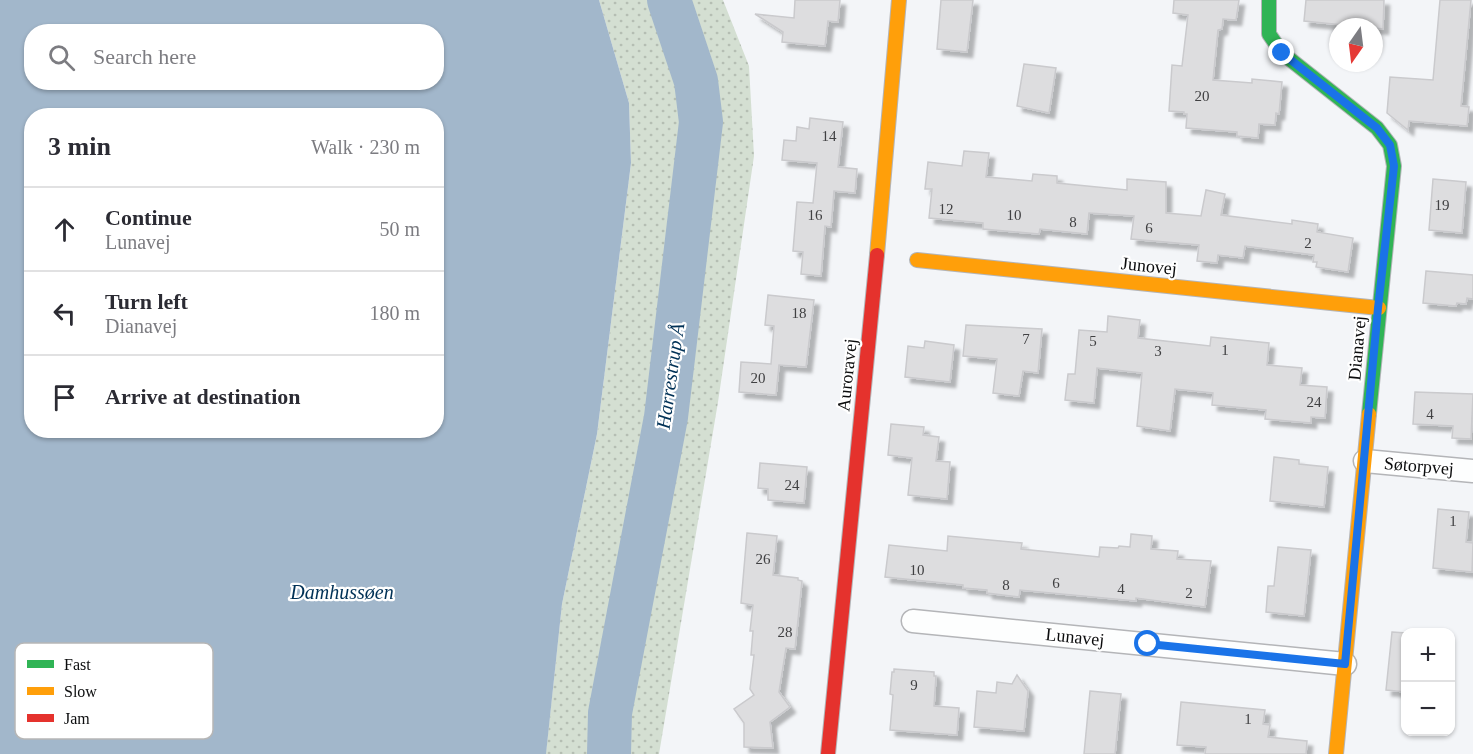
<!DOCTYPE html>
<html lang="en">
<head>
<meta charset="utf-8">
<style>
  :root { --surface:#fff; --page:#f2f2f3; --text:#2b2b33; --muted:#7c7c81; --line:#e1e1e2 }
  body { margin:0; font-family:"Times New Roman",serif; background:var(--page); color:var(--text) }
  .controls { position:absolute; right:18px; bottom:18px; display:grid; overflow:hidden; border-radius:12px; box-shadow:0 2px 4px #0004 }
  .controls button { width:54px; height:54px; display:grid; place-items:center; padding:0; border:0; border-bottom:2px solid var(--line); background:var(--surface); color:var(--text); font:30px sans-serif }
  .compass { position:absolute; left:1329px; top:18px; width:54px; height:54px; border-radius:50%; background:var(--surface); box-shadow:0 2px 4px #0004; rotate:194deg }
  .stop { position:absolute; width:18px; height:18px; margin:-14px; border:4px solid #1a73e8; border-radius:50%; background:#fff }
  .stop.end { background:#1a73e8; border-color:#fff; box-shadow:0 2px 6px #0008 }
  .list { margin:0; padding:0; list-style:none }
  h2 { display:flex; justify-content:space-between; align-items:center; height:78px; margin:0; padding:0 24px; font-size:26px }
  h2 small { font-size:20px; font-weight:400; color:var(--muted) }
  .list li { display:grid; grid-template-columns:39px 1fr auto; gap:18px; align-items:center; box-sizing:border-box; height:84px; padding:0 24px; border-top:2px solid var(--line) }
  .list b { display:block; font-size:22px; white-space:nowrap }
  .list p { margin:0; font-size:20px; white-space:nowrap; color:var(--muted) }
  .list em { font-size:20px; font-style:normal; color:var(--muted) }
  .icon { flex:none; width:33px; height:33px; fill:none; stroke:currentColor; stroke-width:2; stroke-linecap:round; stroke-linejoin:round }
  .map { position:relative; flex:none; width:1473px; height:754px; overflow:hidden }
  .search { position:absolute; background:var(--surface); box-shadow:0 2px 4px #0004; left:24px; top:24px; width:420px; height:66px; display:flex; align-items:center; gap:15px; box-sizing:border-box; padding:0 21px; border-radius:24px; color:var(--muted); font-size:22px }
  .panel { position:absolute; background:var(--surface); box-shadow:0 2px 4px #0004; left:24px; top:108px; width:420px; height:330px; border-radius:24px }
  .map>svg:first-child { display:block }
  .park { fill:url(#park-dots) }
  .water { fill:#a2b7cb; fill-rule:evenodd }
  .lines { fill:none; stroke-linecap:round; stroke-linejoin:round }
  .river { stroke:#a2b7cb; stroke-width:44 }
  .building { fill:#dddddf; stroke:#cacacd; stroke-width:1.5; filter:url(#shadow) }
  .street-casing { stroke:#b4b5b8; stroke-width:25 }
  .fast-casing { stroke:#b4b5b8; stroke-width:16 }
  .slow-casing { stroke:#b4b5b8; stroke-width:16 }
  .jam-casing { stroke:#b4b5b8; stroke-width:16 }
  .street { stroke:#fdfefe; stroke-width:22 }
  .fast { stroke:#30b455; stroke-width:14 }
  .slow { stroke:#ff9f0a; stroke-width:14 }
  .jam { stroke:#e5322d; stroke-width:14 }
  .route { stroke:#1a73e8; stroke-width:8 }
  .labels { text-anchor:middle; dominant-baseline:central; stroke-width:4.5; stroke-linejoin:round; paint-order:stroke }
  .number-label { font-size:15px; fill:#404042 }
  .street-label { font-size:18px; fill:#0b0c0d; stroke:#fff }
  .water-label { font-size:20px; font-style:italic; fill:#003156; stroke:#fff }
  .key { fill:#fff; stroke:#b6b6b6; stroke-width:1.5 }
  .key-label { font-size:16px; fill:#0b0c0d }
</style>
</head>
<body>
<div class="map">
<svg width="1473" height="754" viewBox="0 0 1473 754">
  <defs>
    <pattern id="park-dots" width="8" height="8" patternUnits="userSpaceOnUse" patternTransform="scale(1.5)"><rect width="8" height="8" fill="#d4dfd2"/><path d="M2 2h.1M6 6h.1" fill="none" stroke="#b5beb3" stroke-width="1.8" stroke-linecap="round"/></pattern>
    <filter id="shadow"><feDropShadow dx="5.5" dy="5.5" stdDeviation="1.5" flood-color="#0004"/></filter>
  </defs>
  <rect width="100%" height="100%" fill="#f3f5f8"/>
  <!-- park -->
  <path class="park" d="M599 0H723L749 66 754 156 718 402 659 754H546V752L562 604 597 434 631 163 629 103Z"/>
  <!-- water -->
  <path class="water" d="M0 0H599L629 103 631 163 597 434 562 604 546 754H0ZM32 32H436V82H32ZM32 116H436V430H32Z"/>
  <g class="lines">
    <!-- river -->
    <path class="river" d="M609 754 610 713 666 417 701 122 696 81 669 0"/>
  </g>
  <!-- building -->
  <path class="building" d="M795 0H840L838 22 828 21 825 46 782 42 783 32 755 14 794 18Z
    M941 0H973L967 52 937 49Z
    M1174 0H1239L1236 20 1223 19 1222 29 1218 30 1213 80 1252 83V79L1282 82 1279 114 1276 113 1275 125 1259 124 1258 138 1237 136V132L1186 128 1187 114H1184V112L1169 111 1172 65 1182 66 1188 15 1173 13Z
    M1306 0H1384L1383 29 1304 21Z
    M1440 0H1471L1461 106 1469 107 1467 126 1409 121 1408 130 1387 113 1390 77 1433 80Z
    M1024 64 1056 68 1049 113 1017 106Z
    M810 118 843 122 838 167 857 169 855 193 834 191 831 227 825 226 821 276 801 274 803 252 793 251 797 202 813 203 817 163 782 160 784 140 796 141 797 127 809 129Z
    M964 151 989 153 986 177 1032 181 1033 174 1057 176V183L1127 190V179L1166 182V213L1201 216 1206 190 1225 194 1221 215 1292 224V220L1318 224 1317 232 1353 238 1348 272 1316 267 1317 262H1313L1314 255 1245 246 1243 258 1218 255 1217 263 1197 261 1199 245 1131 239 1134 216 1089 213 1087 234 1040 229 1039 234 983 229V223L929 218 932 189H925L928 162 962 166Z
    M1433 179 1466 182 1462 233 1429 230Z
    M1426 271 1473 275V299L1467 298 1466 304 1457 303 1456 306 1423 303Z
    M768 295 814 300 806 367 779 365 776 395 739 392 741 362 771 364 774 326 765 325Z
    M1108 316 1140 320 1138 338 1210 346 1211 337 1269 343 1267 365 1302 368 1300 385 1327 387 1325 418 1311 417V423L1265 419 1266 410 1212 405 1213 393 1175 389 1170 431 1137 426 1142 373 1097 368 1094 403 1065 400 1068 374H1075L1079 330 1107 332Z
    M966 325 1042 329 1038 373 1023 371 1019 396 993 393 997 359 963 356Z
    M925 341 954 345 950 382 905 377 908 346 924 348Z
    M1415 392 1473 394 1471 439 1452 438 1453 426 1413 424Z
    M891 424 924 427 923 435 939 437 936 461 950 462 947 499 908 495 912 458 888 455Z
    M1274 457 1299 460V464L1328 467 1324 507 1270 501Z
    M760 463 807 467 804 503 768 500V489L758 488Z
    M1438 509 1469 512 1466 542 1473 543 1472 572 1433 568Z
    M747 533 777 536 773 575 798 578V580L802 581 795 649 786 648 779 692 790 707 770 722 773 748 744 747V723L734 709 754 695 750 689 754 655H751L753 631H750L753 605 741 603Z
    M1131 534 1152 536 1151 549 1178 551 1177 559 1211 561 1205 607 1136 598V601L1020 590 1019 597 987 593V590L963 588V585L885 577 889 545 947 551 948 536 1022 543 1021 549 1099 557 1100 547 1118 548 1119 546 1130 547Z
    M1278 547 1311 550 1304 616 1266 612 1268 586H1274Z
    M1392 632 1406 633V692L1386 690Z
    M894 669 934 672V676H936L934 706 959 708 957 735 890 730 893 695 890 694 892 672H894Z
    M1017 675 1028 691 1024 731 974 727 977 691 996 693 997 682 1012 684Z
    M1090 691 1121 694 1115 754H1084Z
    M1181 702 1265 710 1263 724 1270 725 1268 737 1307 741 1306 754H1205L1206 747 1177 745Z"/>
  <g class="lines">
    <defs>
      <path id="street" d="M1365 461 1473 471
        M913 621 1345 664"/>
      <path id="fast" d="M1269 0V34L1282 53 1377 128 1390 145 1394 166 1369 414"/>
      <path id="slow" d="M877 255 899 0
        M917 260 1379 308
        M1336 754 1369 414"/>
      <path id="jam" d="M828 754 877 255"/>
    </defs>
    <!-- street casing -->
    <use href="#street" class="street-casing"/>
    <!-- fast casing -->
    <use href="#fast" class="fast-casing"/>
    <!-- slow casing -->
    <use href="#slow" class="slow-casing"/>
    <!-- jam casing -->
    <use href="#jam" class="jam-casing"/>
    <!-- street -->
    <use href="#street" class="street"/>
    <!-- fast -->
    <use href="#fast" class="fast"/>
    <!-- slow -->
    <use href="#slow" class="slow"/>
    <!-- jam -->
    <use href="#jam" class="jam"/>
  </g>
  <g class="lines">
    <!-- route -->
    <path class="route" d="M1148 644 1345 664 1378 308 1394 166 1390 145 1377 128 1282 53"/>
  </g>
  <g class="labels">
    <!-- number labels -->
    <g class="number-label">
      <text x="1202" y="96">20</text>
      <text x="829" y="136">14</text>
      <text x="1442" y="205">19</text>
      <text x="946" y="209">12</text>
      <text x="815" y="215">16</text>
      <text x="1014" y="215">10</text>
      <text x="1073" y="222">8</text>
      <text x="1149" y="228">6</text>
      <text x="1308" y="243">2</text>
      <text x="799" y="313">18</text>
      <text x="1026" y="339">7</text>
      <text x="1093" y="341">5</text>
      <text x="1225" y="350">1</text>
      <text x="1158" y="351">3</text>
      <text x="758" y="378">20</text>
      <text x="1314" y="402">24</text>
      <text x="1430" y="414">4</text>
      <text x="792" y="485">24</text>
      <text x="1453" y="521">1</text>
      <text x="763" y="559">26</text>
      <text x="917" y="570">10</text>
      <text x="1056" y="583">6</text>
      <text x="1006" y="585">8</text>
      <text x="1121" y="589">4</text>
      <text x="1189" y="593">2</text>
      <text x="785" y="632">28</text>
      <text x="914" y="685">9</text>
      <text x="1248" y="719">1</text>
    </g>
    <!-- street labels -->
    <g class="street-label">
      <text transform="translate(1149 266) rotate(6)">Junovej</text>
      <text transform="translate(1357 348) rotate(-85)">Dianavej</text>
      <text transform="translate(847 375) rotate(-84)">Auroravej</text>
      <text transform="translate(1419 466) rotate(5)">Søtorpvej</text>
      <text transform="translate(1075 637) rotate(6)">Lunavej</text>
    </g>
    <!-- water labels -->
    <g class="water-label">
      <text transform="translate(670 376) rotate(-82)">Harrestrup Å</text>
      <text x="342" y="592">Damhussøen</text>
    </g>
  </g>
  <!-- legend -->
  <rect x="15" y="643" width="198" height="96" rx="9" class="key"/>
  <rect x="27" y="660" width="27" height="8" fill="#30b455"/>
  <rect x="27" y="687" width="27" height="8" fill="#ff9f0a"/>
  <rect x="27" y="714" width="27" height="8" fill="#e5322d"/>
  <g class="key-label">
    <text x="64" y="670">Fast</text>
    <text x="64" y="697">Slow</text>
    <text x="64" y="724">Jam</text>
  </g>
</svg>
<div class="controls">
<button>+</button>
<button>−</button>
</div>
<svg class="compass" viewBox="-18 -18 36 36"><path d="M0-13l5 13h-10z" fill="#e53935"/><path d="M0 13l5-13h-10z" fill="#7c7c81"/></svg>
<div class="stop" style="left:1148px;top:644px"></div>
<div class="stop end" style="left:1282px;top:53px"></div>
<div class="search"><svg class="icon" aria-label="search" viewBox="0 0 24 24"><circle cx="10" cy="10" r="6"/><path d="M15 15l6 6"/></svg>Search here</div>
<section class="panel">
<h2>3 min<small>Walk · 230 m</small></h2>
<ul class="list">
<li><svg class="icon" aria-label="ahead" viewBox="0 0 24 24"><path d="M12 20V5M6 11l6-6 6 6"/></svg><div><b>Continue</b><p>Lunavej</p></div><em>50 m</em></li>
<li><svg class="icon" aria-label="left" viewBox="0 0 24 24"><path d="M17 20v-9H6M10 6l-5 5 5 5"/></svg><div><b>Turn left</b><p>Dianavej</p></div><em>180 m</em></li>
<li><svg class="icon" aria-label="arrive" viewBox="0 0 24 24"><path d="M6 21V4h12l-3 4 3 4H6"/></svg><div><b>Arrive at destination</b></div></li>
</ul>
</section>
</div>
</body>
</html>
